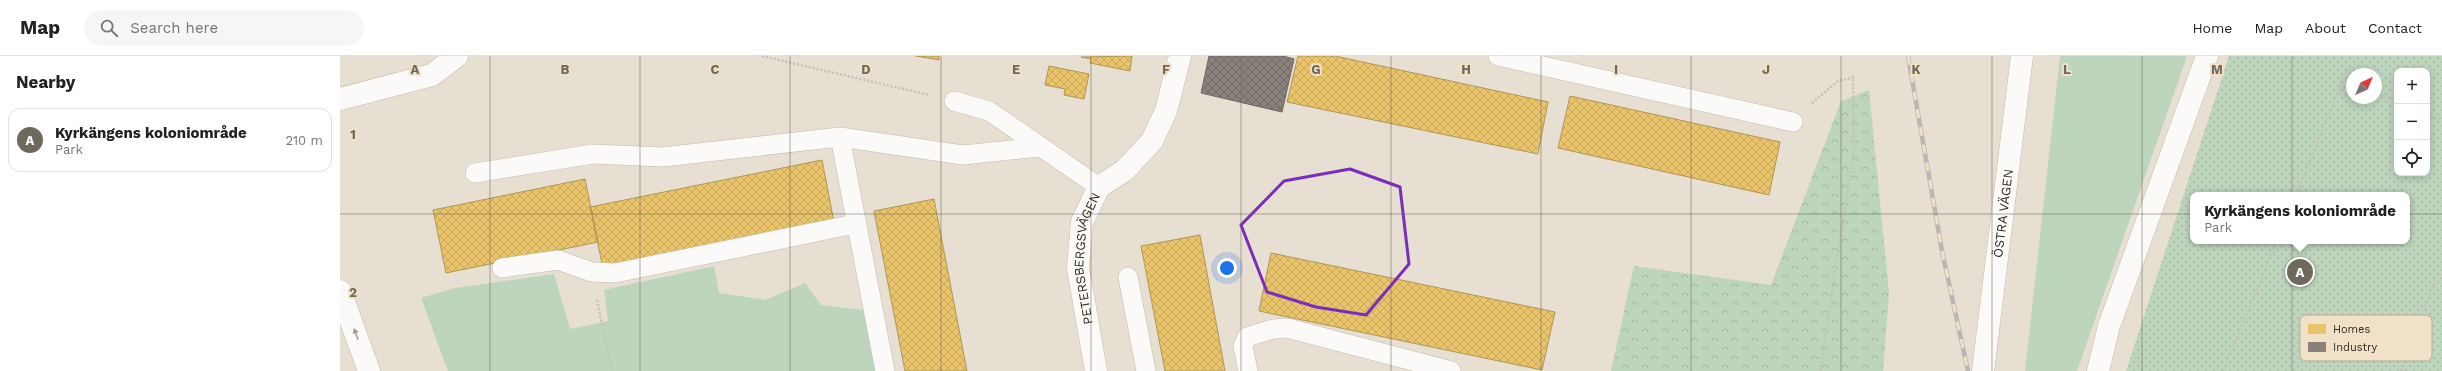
<!DOCTYPE html>
<html lang="en">
<head>
<meta charset="utf-8">
<style>
  :root { --surface:#fff; --page:#f6f6f6; --text:#222; --muted:#767676; --line:#e0e0e0; --accent:#6f695d }
  body { margin:0; font-family:"Work Sans",sans-serif; background:var(--page); color:var(--text) }
  .controls { position:absolute; right:12px; top:12px; display:grid; overflow:hidden; border-radius:8px; box-shadow:0 2px 10px #0003 }
  .controls button { width:36px; height:36px; display:grid; place-items:center; padding:0; border:0; border-bottom:1px solid var(--line); background:var(--surface); color:var(--text); font:20px sans-serif }
  .compass { position:absolute; left:2006px; top:12px; width:36px; height:36px; border-radius:50%; background:var(--surface); box-shadow:0 2px 10px #0003; rotate:44deg }
  .you { position:absolute; left:887px; top:212px; width:14px; height:14px; margin:-10px; border:3px solid #fff; border-radius:50%; background:#1a73e8; box-shadow:0 0 0 6px #1a73e833 }
  .badge { display:grid; place-items:center; width:26px; height:26px; border-radius:50%; background:var(--accent); color:#fff; font-size:13px; font-weight:700 }
  .pin { position:absolute; translate:-50% -50%; border:2px solid #fff; box-shadow:0 1px 4px #0006 }
  .popup { position:absolute; left:1850px; top:136px; width:220px; height:52px; box-sizing:border-box; display:grid; place-content:center; border-radius:8px; background:var(--surface); filter:drop-shadow(0 1px 3px #0005); font-size:13px; white-space:nowrap; color:var(--muted) }
  .popup b { font-size:15px; color:var(--text) }
  .popup::after { content:''; position:absolute; left:50%; top:100%; margin-left:-8px; border:8px solid transparent; border-top-color:var(--surface) }
  .list { margin:0; padding:0; list-style:none }
  h2 { display:flex; justify-content:space-between; align-items:center; height:52px; margin:0; padding:0 16px; font-size:17px }
  h2 small { font-size:13px; font-weight:400; color:var(--muted) }
  .list li { display:grid; grid-template-columns:26px 1fr auto; gap:12px; align-items:center; box-sizing:border-box; height:64px; margin:0 8px 8px; padding:0 8px; border:1px solid var(--line); border-radius:12px }
  .list b { display:block; font-size:15px; white-space:nowrap }
  .list p { margin:0; font-size:13px; white-space:nowrap; color:var(--muted) }
  .list em { font-size:13px; font-style:normal; color:var(--muted) }
  .icon { flex:none; width:22px; height:22px; fill:none; stroke:currentColor; stroke-width:2; stroke-linecap:round; stroke-linejoin:round }
  .map { position:relative; flex:none; width:2102px; height:315px; overflow:hidden }
  header { display:flex; align-items:center; gap:24px; box-sizing:border-box; height:56px; padding:0 20px; background:var(--surface); border-bottom:1px solid var(--line) }
  header strong { font-size:19px }
  nav { display:flex; gap:22px; margin-inline-start:auto; font-size:14px }
  .search { width:280px; height:36px; background:var(--page); display:flex; align-items:center; gap:10px; box-sizing:border-box; padding:0 14px; border-radius:22px; color:var(--muted); font-size:15px }
  main { display:flex }
  aside { flex:1; background:var(--surface) }
  .map>svg:first-child { display:block }
  .grass { fill:#bed5bd }
  .park { fill:url(#park-crowns) }
  .garden { fill:url(#garden-dots); fill-rule:evenodd }
  .homes { fill:url(#homes-cross-hatch); stroke:#b19654 }
  .industry { fill:url(#industry-cross-hatch); stroke:#6f6760 }
  .lines { fill:none; stroke-linecap:round; stroke-linejoin:round }
  .lane-casing { stroke:#c2bbb0; stroke-width:20 }
  .street-casing { stroke:#c2bbb0; stroke-width:23 }
  .secondary-casing { stroke:#c2bbb0; stroke-width:23 }
  .path { stroke:#c4c0bb; stroke-width:2.5; stroke-dasharray:2 2; stroke-linecap:butt }
  .lane { stroke:#fbfaf8; stroke-width:19 }
  .street { stroke:#fbfaf8; stroke-width:22 }
  .secondary { stroke:#fbfaf8; stroke-width:22 }
  .rail-casing { stroke:#b9b7b3; stroke-width:4.5 }
  .rail { stroke:#f1e1c7; stroke-width:3; stroke-dasharray:9; stroke-linecap:butt }
  .oneway { fill:#9f9c96 }
  .marked { fill:none; stroke:#7b2cbf; stroke-width:3; stroke-linejoin:round }
  .grid { fill:none; stroke:#6f695d; stroke-width:1; stroke-opacity:0.55 }
  .labels { text-anchor:middle; dominant-baseline:central; stroke-width:4; stroke-linejoin:round; paint-order:stroke }
  .street-label { font-size:13px; fill:#2f291f; stroke:#f1e1c7 }
  .key { fill:#f1e1c7; stroke:#b7aa95; stroke-width:1 }
  .key-label { font-size:11px; fill:#2f291f }
  .grid-label { font-size:13px; text-anchor:middle; font-weight:bold; fill:#6f695d; stroke:#f1e1c7; stroke-width:4; stroke-linejoin:round; paint-order:stroke }
</style>
</head>
<body>
<header>
<strong>Map</strong>
<div class="search"><svg class="icon" aria-label="search" viewBox="0 0 24 24"><circle cx="10" cy="10" r="6"/><path d="M15 15l6 6"/></svg>Search here</div>
<nav><a>Home</a><a>Map</a><a>About</a><a>Contact</a></nav>
</header>
<main>
<aside>
<h2>Nearby<small></small></h2>
<ul class="list">
<li><span class="badge">A</span><div><b>Kyrkängens koloniområde</b><p>Park</p></div><em>210 m</em></li>
</ul>
</aside>
<div class="map">
<svg width="2102" height="315" viewBox="0 0 2102 315">
  <defs>
    <pattern id="park-crowns" width="20" height="18" patternUnits="userSpaceOnUse"><rect width="20" height="18" fill="#bed5bd"/><path d="M2 6a3 3 0 1 1 6 0M12 15a3 3 0 1 1 6 0" fill="none" stroke="#a4b7a2"/></pattern>
    <pattern id="garden-dots" width="8" height="8" patternUnits="userSpaceOnUse"><rect width="8" height="8" fill="#bed5bd"/><path d="M2 2h.1M6 6h.1" fill="none" stroke="#a4b7a2" stroke-width="1.8" stroke-linecap="round"/></pattern>
    <pattern id="homes-cross-hatch" width="8" height="8" patternUnits="userSpaceOnUse"><rect width="8" height="8" fill="#e9c46a"/><path d="M0 0l8 8M0 8l8-8" fill="none" stroke="#c8a85b"/></pattern>
    <pattern id="industry-cross-hatch" width="8" height="8" patternUnits="userSpaceOnUse"><rect width="8" height="8" fill="#8a817c"/><path d="M0 0l8 8M0 8l8-8" fill="none" stroke="#716a65"/></pattern>
  </defs>
  <rect width="100%" height="100%" fill="#e7dfd1"/>
  <!-- grass -->
  <path class="grass" d="M1720 0H1847L1737 315H1685Z
    M374 210 379 237 425 244 465 227 481 249 523 254 536 315H108L81 242 115 232 214 218 230 273 268 265 264 234Z"/>
  <!-- park -->
  <path class="park" d="M1529 34 1549 237 1543 315H1271L1294 210 1431 229 1501 45Z"/>
  <!-- garden -->
  <path class="garden" d="M1889 0H2102V315H1786ZM2057 15H2087V117H2057ZM2012 18H2036V42H2012ZM1853 139H2067V185H1853Z"/>
  <!-- homes -->
  <path class="homes" d="M576 0H599V4Z
    M792 0 790 15 750 7 751 3 741 1Z
    M958 0H995L1208 46 1198 98 947 46Z
    M709 10 749 18 744 43 724 39 725 33 705 29Z
    M1230 40 1440 86 1429 139 1218 92Z
    M482 104 494 166 263 212 250 151Z
    M245 123 258 186 106 217 93 154Z
    M594 143 627 315H565L534 155Z
    M860 179 885 315H825L801 190Z
    M931 197 1215 256 1202 314 919 255Z"/>
  <!-- industry -->
  <path class="industry" d="M869 0H943L954 3 942 56 861 37Z"/>
  <g class="lines">
    <defs>
      <path id="lane" d="M1158 0 1453 66
        M614 45 649 55 759 131
        M500 81 545 315
        M135 117 253 98 323 101 500 81 623 99 699 91
        M162 212 218 204 252 216 275 217 515 168
        M788 221 806 315
        M908 315 903 290 907 281 933 273 947 272 1111 315"/>
      <g id="street">
        <path d="M0 43 92 19 117 0"/>
        <path id="s1" d="M756 315 738 212 742 166 759 131 785 114 812 85 826 55 840 0"/>
        <path d="M1758 315 1769 270 1867 0"/>
      </g>
      <g id="secondary">
        <path d="M0 235 29 315"/>
        <path id="s2" d="M1643 315 1682 0"/>
      </g>
    </defs>
    <!-- lane casing -->
    <use href="#lane" class="lane-casing"/>
    <!-- street casing -->
    <use href="#street" class="street-casing"/>
    <!-- secondary casing -->
    <use href="#secondary" class="secondary-casing"/>
    <!-- path -->
    <path class="path" d="M422 0 589 39
      M2036 36 2057 45
      M1472 47 1498 25 1513 21 1514 94 1480 315
      M2087 59 2102 65
      M1956 139 2000 31H2012
      M257 244 272 315
      M1883 315 1937 185
      M2061 315 2096 222 2102 216"/>
    <!-- lane -->
    <use href="#lane" class="lane"/>
    <!-- street -->
    <use href="#street" class="street"/>
    <!-- secondary -->
    <use href="#secondary" class="secondary"/>
    <defs>
      <path id="rail" d="M1568 0 1602 195 1628 315"/>
    </defs>
    <!-- rail casing -->
    <use href="#rail" class="rail-casing"/>
    <!-- rail -->
    <use href="#rail" class="rail"/>
  </g>
  <!-- one-way arrows -->
  <defs><path id="oneway-solid" d="M-6-.8H1V-3.2L6.5 0L1 3.2V.8H-6Z"/></defs>
  <use class="oneway" href="#oneway-solid" transform="translate(16 278) rotate(-110)"/>
  <!-- marked area -->
  <path class="marked" d="M1010 113 1060 131 1069 208 1026 259 976 251 927 236 901 169 944 125Z"/>
  <!-- grid -->
  <path class="grid" d="M150 0V315M300 0V315M450 0V315M601 0V315M751 0V315M901 0V315M1051 0V315M1201 0V315M1351 0V315M1501 0V315M1652 0V315M1802 0V315M1952 0V315M0 158H2102"/>
  <g class="labels">
    <!-- street labels -->
    <g class="street-label">
      <text stroke="none"><textPath href="#s2" startOffset="159">ÖSTRA VÄGEN</textPath></text>
      <text stroke="none"><textPath href="#s1" startOffset="115">PETERSBERGSVÄGEN</textPath></text>
    </g>
  </g>
  <!-- legend -->
  <rect x="1960" y="259" width="132" height="46" rx="6" class="key"/>
  <rect x="1968" y="268" width="18" height="10" fill="#e9c46a"/>
  <rect x="1968" y="286" width="18" height="10" fill="#8a817c"/>
  <g class="key-label">
    <text x="1993" y="277">Homes</text>
    <text x="1993" y="295">Industry</text>
  </g>
  <g class="grid-label">
    <text x="75" y="18">A</text>
    <text x="225" y="18">B</text>
    <text x="375" y="18">C</text>
    <text x="526" y="18">D</text>
    <text x="676" y="18">E</text>
    <text x="826" y="18">F</text>
    <text x="976" y="18">G</text>
    <text x="1126" y="18">H</text>
    <text x="1276" y="18">I</text>
    <text x="1426" y="18">J</text>
    <text x="1576" y="18">K</text>
    <text x="1727" y="18">L</text>
    <text x="1877" y="18">M</text>
    <text x="13" y="83">1</text>
    <text x="13" y="241">2</text>
  </g>
</svg>
<div class="controls">
<button>+</button>
<button>−</button>
<button><svg class="icon" aria-label="locate" viewBox="0 0 24 24"><circle cx="12" cy="12" r="6"/><path d="M12 2v4M12 18v4M2 12h4M18 12h4"/></svg></button>
</div>
<svg class="compass" viewBox="-18 -18 36 36"><path d="M0-13l5 13h-10z" fill="#e53935"/><path d="M0 13l5-13h-10z" fill="#767676"/></svg>
<div class="you"></div>
<div class="pin badge" style="left:1960px;top:216px">A</div>
<div class="popup"><b>Kyrkängens koloniområde</b>Park</div>
</div>
</main>
</body>
</html>
